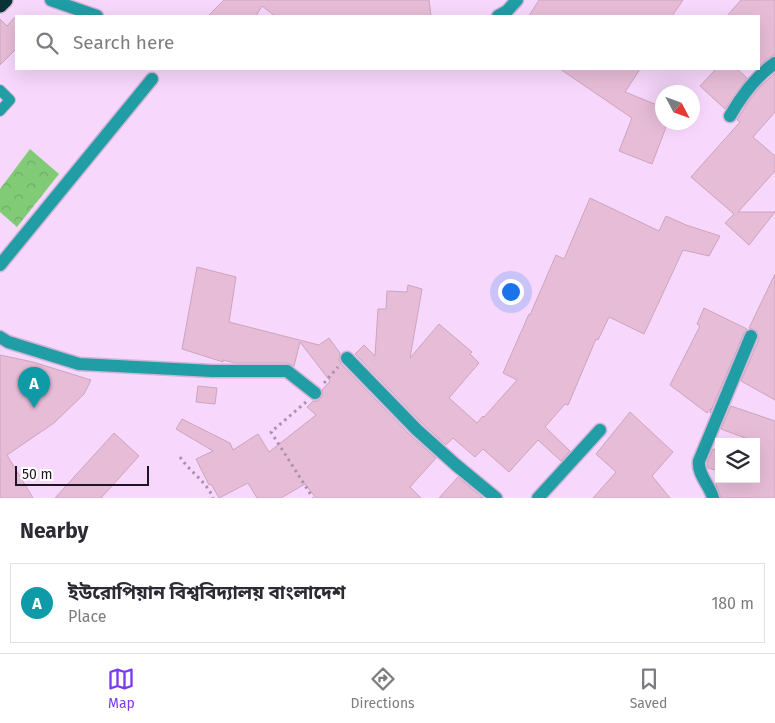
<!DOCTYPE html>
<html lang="en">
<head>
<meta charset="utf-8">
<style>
  :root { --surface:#fff; --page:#f7f7f7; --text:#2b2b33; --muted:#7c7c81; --line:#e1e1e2; --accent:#7c3aed }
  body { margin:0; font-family:"Fira Sans","Noto Sans Bengali",sans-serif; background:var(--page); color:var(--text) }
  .controls { position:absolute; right:15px; bottom:15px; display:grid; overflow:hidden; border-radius:0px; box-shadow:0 5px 20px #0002 }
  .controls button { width:45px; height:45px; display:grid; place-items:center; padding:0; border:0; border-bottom:1px solid var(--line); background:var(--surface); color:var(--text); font:25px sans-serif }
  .compass { position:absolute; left:655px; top:85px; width:45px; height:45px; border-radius:50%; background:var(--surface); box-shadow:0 5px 20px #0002; rotate:131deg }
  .scale { position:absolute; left:15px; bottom:12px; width:134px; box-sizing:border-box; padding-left:5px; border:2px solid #201522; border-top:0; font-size:14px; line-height:18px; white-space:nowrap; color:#201522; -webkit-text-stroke:4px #fff; paint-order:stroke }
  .you { position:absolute; left:510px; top:291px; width:18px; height:18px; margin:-12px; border:4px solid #fff; border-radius:50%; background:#1a73e8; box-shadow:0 0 0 8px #1a73e833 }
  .badge { display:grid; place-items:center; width:32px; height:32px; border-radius:50%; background:var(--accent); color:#fff; font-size:16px; font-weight:700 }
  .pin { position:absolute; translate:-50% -41px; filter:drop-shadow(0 1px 2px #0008) }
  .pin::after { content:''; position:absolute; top:26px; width:18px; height:15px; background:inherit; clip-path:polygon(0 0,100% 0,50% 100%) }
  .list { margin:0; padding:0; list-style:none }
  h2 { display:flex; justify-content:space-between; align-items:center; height:65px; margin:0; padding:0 20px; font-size:21px }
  h2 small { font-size:16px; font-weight:400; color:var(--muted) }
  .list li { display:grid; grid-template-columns:32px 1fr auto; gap:15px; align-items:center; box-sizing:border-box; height:80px; margin:0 10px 10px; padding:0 10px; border:1px solid var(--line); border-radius:0px }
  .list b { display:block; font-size:19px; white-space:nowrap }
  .list p { margin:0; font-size:16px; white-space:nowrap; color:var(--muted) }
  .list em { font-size:16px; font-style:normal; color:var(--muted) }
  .icon { flex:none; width:28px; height:28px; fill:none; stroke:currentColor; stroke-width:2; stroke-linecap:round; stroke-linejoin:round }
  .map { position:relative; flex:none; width:775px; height:498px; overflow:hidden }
  .search { position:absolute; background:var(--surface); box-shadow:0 5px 20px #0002; left:15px; right:15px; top:15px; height:55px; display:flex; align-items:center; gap:12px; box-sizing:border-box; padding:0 18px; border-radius:0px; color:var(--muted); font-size:19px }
  .sheet { height:155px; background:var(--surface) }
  nav { display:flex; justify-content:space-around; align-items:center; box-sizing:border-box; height:70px; border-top:1px solid var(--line); background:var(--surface); font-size:14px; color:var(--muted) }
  nav a { display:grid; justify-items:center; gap:2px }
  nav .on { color:var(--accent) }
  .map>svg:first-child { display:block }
  .park { fill:url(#park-crowns) }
  .building { fill:#e7bcd7; stroke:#cda4bd }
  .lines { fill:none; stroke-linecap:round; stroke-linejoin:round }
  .lane-casing { stroke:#d0b4d5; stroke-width:12 }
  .street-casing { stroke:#d0b4d5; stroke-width:15 }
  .highway-casing { stroke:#d0b4d5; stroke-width:18 }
  .path { stroke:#aa91ae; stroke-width:3; stroke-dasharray:2.5 4; stroke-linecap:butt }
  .lane { stroke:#209da5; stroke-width:10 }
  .street { stroke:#209da5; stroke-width:12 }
  .highway { stroke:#083336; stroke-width:15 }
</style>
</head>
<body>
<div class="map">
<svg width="775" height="498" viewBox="0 0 775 498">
  <defs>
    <pattern id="park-crowns" width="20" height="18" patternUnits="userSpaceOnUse" patternTransform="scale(1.25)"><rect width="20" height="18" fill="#81cb77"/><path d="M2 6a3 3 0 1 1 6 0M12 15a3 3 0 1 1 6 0" fill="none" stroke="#6fad67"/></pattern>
  </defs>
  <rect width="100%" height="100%" fill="#f7d7fc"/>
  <!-- park -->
  <path class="park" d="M30 149 59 174 17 227 0 212V189Z"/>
  <!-- building -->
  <path class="building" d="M224 0H429L431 16H275L262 6 256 16H208Z
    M539 0H683L672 16H529Z
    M741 0H775V55L770 57 759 66V16H727Z
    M16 16V49L0 65V19L7 26Z
    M560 69H640L625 92 662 107V122H668L652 164 619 151 632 118Z
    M716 69H737L747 78 725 109 700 86Z
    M775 73V112L753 137 775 156V171L738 212H775L749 245 725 223 734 214 691 177 740 122 737 120 751 98 761 86Z
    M590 198 659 231 666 216 686 225 720 236 709 256 683 250 644 334 609 317 598 340 596 339 568 405 565 404 545 427 570 451 561 461 538 440 509 472 483 449 475 457 453 438 446 445 423 424 355 354 364 345 375 356 378 309H386L387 291 407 292 408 285 422 289 410 358 439 324 472 352 470 354 479 363 449 398 477 423 483 416 484 417 517 380 503 373 529 314 530 315 556 255 564 259Z
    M197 267 236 277 229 322 319 345 329 338 340 353 339 360 341 364 411 436 436 458 410 487 421 498H316L305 484 281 498H257L248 483 219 498 211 484 209 485 196 459 213 451 176 429 182 419 230 443 233 450 258 434 269 452 316 415 307 407 313 401H318L321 398 323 395 322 390 330 381 300 342 294 366 287 363H235L223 360V362L182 349Z
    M775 274V400L741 381 759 339 757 331 749 328Z
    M704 308 747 329 744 333 710 413 711 408 707 413 670 385 700 326 697 324Z
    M0 355 33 362 91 380 84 394 54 423 7 455 33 498H0Z
    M198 386 217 388 215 404 196 402Z
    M731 406 775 421V498H721L716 484V479H745L756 482V442L721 429Z
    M630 412 673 452 652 476 670 498H593L616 472 596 454Z
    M114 433 139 456 101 498H55Z
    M713 449 719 450V471L708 468 707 463Z
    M458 477 483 498H439Z"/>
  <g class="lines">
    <defs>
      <path id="lane" d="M0 90 10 100 0 111"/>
      <path id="street" d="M51 0 97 16
        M498 16 507 11 517 0
        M730 116C742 95 755 77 775 63
        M0 265 152 79
        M0 337 8 342 79 364 212 371H287L315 393
        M347 358 417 430 456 465 496 498
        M538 498 600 430
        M713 498C710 486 697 474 699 461L751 336"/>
      <path id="highway" d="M0 5 5 0"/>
    </defs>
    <!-- lane casing -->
    <use href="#lane" class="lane-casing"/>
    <!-- street casing -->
    <use href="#street" class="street-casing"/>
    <!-- highway casing -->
    <use href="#highway" class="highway-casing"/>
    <!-- path -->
    <path class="path" d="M324 383 338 367
      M306 402 271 432 313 498
      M180 457C190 472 207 482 213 498"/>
    <!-- lane -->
    <use href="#lane" class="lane"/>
    <!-- street -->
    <use href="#street" class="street"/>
    <!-- highway -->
    <use href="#highway" class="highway"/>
  </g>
</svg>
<div class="controls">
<button><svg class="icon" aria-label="layers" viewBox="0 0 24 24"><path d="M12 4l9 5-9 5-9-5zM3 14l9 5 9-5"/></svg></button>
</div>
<svg class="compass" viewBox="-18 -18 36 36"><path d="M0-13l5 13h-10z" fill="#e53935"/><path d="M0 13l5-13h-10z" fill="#7c7c81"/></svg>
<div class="scale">50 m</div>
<div class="you"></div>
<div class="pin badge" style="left:34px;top:408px;background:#0f9aa8">A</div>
<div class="search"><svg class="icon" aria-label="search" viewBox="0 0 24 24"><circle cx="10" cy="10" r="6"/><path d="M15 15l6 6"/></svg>Search here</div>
</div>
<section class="sheet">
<h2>Nearby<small></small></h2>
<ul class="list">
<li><span class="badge" style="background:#0f9aa8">A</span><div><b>ইউরোপিয়ান বিশ্ববিদ্যালয় বাংলাদেশ</b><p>Place</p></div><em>180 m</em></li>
</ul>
</section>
<nav>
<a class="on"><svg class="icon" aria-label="map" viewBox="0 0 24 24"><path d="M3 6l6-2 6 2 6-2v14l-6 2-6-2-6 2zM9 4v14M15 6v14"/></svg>Map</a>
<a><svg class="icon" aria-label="directions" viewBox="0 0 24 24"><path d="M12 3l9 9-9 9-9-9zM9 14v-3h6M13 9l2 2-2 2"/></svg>Directions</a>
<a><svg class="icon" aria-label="saved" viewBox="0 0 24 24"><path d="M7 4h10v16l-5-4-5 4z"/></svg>Saved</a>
</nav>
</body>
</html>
